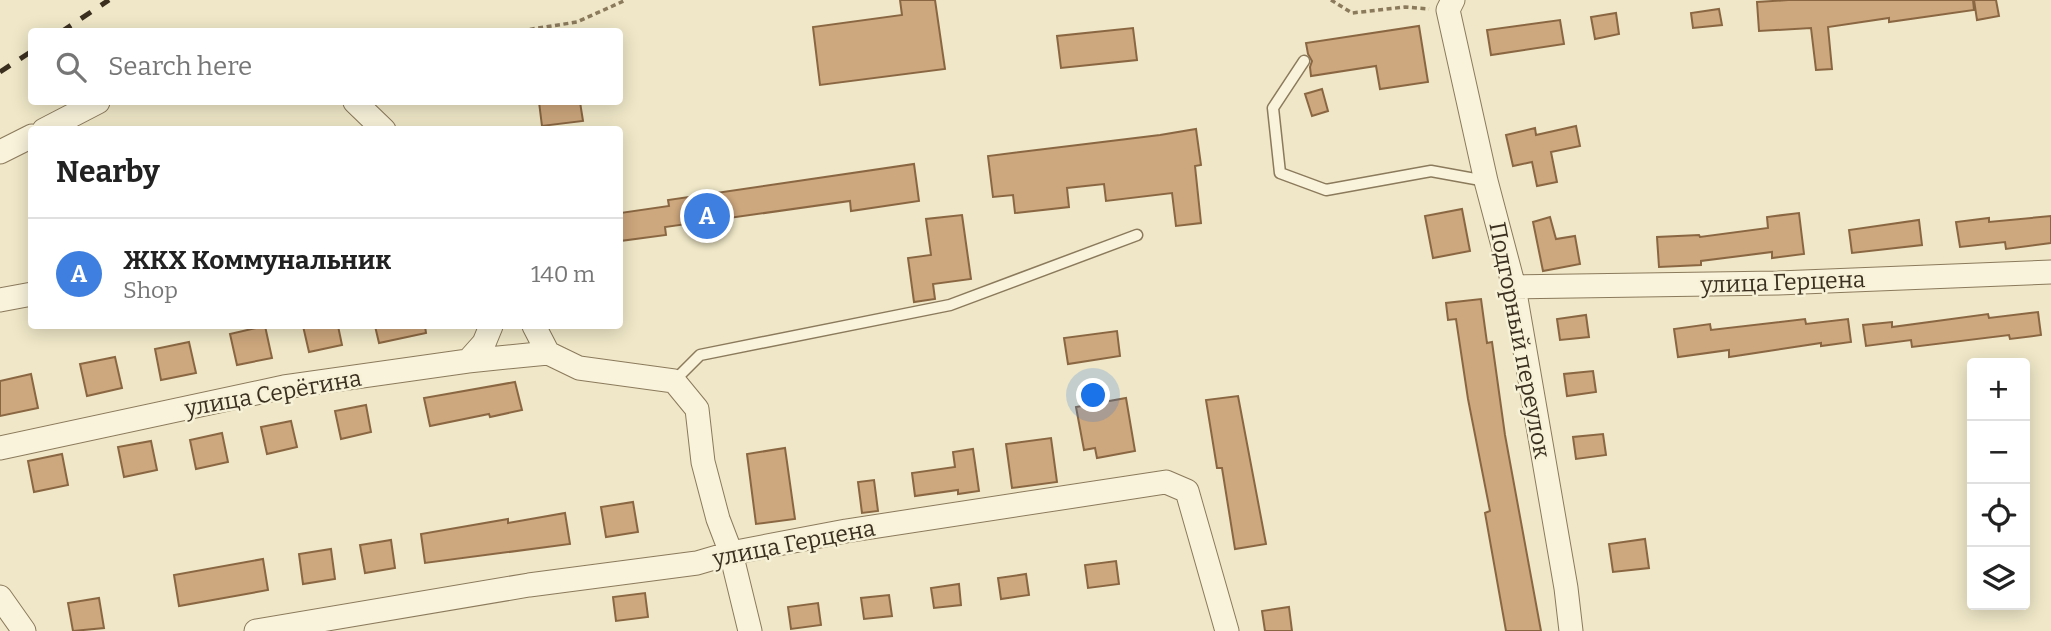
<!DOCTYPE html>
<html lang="en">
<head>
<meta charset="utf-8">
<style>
  :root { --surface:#fff; --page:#f6f6f6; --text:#222; --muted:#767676; --line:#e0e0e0; --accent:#ea580c }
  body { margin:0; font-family:Bitter,serif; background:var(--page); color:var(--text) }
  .controls { position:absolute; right:21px; bottom:21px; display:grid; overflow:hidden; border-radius:7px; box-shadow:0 4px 18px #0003 }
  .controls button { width:63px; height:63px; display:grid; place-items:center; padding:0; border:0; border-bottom:2px solid var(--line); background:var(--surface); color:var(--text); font:35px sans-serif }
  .you { position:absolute; left:1094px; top:396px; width:24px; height:24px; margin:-18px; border:5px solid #fff; border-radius:50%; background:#1a73e8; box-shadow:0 0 0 10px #1a73e833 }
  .badge { display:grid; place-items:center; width:46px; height:46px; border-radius:50%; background:var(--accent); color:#fff; font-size:23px; font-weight:700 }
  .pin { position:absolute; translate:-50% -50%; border:4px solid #fff; box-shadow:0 2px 7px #0006 }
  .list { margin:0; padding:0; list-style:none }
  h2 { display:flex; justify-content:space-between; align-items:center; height:91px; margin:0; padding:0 28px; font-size:30px }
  h2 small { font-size:23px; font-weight:400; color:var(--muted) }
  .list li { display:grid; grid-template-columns:46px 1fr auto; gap:21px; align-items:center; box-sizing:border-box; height:112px; padding:0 28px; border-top:2px solid var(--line) }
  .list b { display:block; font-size:26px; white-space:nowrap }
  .list p { margin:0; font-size:23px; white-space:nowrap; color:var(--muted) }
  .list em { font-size:23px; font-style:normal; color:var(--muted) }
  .icon { flex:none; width:38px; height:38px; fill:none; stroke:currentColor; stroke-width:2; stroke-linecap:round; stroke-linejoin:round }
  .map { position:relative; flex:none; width:2051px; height:631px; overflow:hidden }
  .search { position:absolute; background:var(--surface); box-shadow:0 4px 18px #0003; left:28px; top:28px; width:595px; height:77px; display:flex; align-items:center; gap:18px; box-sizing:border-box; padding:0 24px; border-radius:7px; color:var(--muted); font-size:26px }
  .panel { position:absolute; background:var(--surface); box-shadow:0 4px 18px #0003; left:28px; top:126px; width:595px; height:203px; border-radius:7px }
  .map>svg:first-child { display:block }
  .building { fill:#cda77d; stroke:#8a6742; stroke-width:2 }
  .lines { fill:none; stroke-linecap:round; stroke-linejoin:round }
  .service-casing { stroke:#8b7a5c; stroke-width:13 }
  .minor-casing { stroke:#8b7a5c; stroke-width:25 }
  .path { stroke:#8b7a5c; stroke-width:3.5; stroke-dasharray:5 3.5; stroke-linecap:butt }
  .service { stroke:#f9f3db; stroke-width:10 }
  .minor { stroke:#f9f3db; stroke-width:23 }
  .rail { stroke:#3b3020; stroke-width:5; stroke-dasharray:12 12; stroke-linecap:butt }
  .labels { text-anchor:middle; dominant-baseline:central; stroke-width:5; stroke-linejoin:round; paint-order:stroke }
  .street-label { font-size:23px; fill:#3b3020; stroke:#f6f1d7 }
</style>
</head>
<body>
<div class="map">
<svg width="2051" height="631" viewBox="0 0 2051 631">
  <rect width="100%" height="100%" fill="#efe7c7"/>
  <!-- building -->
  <path class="building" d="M900 0H935L945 69 820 85 813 27 902 15Z
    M1788 0H1973L1974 10 1889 22V18L1828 27 1832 69 1816 70 1811 28 1759 31 1757 2Z
    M1974 0H1996L1999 16 1977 20Z
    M1719 9 1722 25 1693 28 1691 13Z
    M1616 13 1619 34 1595 39 1591 17Z
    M1560 20 1564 44 1491 55 1487 30Z
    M1419 26 1428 82 1380 89 1376 66 1311 76 1310 67 1312 61 1308 54 1306 43Z
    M1133 28 1137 60 1061 68 1057 36Z
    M1322 89 1328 111 1312 116 1305 94Z
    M539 102H580L583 121 542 126Z
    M1576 126 1580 146 1551 152 1557 182 1537 186 1532 162 1513 166 1506 135 1535 128 1536 135Z
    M1196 129 1201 165 1195 166 1201 223 1176 226 1172 193 1106 201 1104 184 1067 188 1069 207 1015 213 1013 195 993 197 988 156 1160 135Z
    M914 164 919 201 851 211 850 201 665 227 666 235 620 241V213L669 206 668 200Z
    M1462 209 1470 251 1433 258 1425 216Z
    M1799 213 1804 254 1772 258V252L1701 261V265L1659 267 1657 237 1699 235 1700 237 1768 228 1767 217Z
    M962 215 971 279 933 284 935 299 914 302 908 258 931 255 926 219Z
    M2051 216V243L2006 249 2005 242 1960 247 1956 222 1989 218V222Z
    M1550 217 1556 239 1575 236 1580 264 1543 271 1533 222Z
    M1919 220 1922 245 1852 253 1849 230Z
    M1481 299 1487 343 1492 342 1505 435 1541 631H1506L1485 513 1490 511 1468 399 1456 319 1448 320 1446 303Z
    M2038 312 2041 335 2010 339 2009 335 1912 347 1911 340 1866 346 1863 325 1892 322V327L1988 314 1989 318Z
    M1586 315 1589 337 1560 340 1557 319Z
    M1805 319 1806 324 1848 319 1851 342 1821 346V343L1729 357V350L1678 357 1674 329 1710 324 1711 330Z
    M265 326 272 358 237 365 230 334Z
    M303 326H338L342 345 309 352Z
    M375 326H425L426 333 379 343Z
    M1117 331 1120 356 1068 364 1064 338Z
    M189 342 196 373 161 380 155 349Z
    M115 357 122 388 87 396 80 364Z
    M1593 371 1596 392 1567 396 1564 374Z
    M31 374 38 408 0 416V381Z
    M515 382 522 410 490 417 489 414 430 426 424 398Z
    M1238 396 1266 544 1235 549 1222 468H1217L1206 400Z
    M1126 398 1135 451 1097 458 1095 448 1084 450 1076 407Z
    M366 405 371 432 341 439 335 411Z
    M291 421 297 447 267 454 261 427Z
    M222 433 228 462 196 469 190 440Z
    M1603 434 1606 455 1576 459 1573 437Z
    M1051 438 1057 482 1012 488 1006 444Z
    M151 441 157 470 124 477 118 447Z
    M785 448 795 519 756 524 747 454Z
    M973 449 979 491 958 494V490L915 496 912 473 955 467 953 452Z
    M62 454 68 485 34 492 28 461Z
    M874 480 878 511 862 513 858 482Z
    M633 502 638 532 606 537 601 507Z
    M565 513 570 544 425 563 421 534 508 519V523Z
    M1645 539 1649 568 1613 572 1609 544Z
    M391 540 395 568 365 573 360 545Z
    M331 549 335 579 303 584 299 554Z
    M263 559 268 590 179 606 174 575Z
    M1116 561 1119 584 1088 588 1085 565Z
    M1026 574 1029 595 1001 599 998 578Z
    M959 584 961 605 934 608 931 588Z
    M645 593 648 617 616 621 613 597Z
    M889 595 892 616 864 619 861 598Z
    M99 598 104 628 73 631 68 603Z
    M818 603 821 625 791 629 788 607Z
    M1289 607 1292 631H1265L1262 611Z"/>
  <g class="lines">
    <defs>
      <path id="service" d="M1304 61 1273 108 1280 173 1326 190 1431 171 1486 181
        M674 381 700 355 950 305 1137 235"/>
      <path id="minor" d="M1453 0 1448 10 1486 181 1514 287 1566 588 1571 631
        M355 102 384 130
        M44 130 98 102
        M0 152 32 136
        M1514 287 1778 283 2051 272
        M0 300 32 294
        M534 326 548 353 579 368 674 381 697 409 703 462 718 519 731 553 750 631
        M468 361 484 343 491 326
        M0 448 284 387 468 361 548 353
        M0 597 24 631
        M256 631 529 585 697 563 731 553 846 531 1166 482 1187 491 1227 631"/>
    </defs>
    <!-- service casing -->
    <use href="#service" class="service-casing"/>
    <!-- minor casing -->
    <use href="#minor" class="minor-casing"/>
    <!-- path -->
    <path class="path" d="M1331 0 1352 13 1405 7 1429 9
      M513 32 577 22 626 0"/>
    <!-- service -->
    <use href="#service" class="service"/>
    <!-- minor -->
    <use href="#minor" class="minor"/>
    <!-- rail -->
    <path class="rail" d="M61 32 109 0
      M0 72 32 51"/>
  </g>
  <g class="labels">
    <!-- street labels -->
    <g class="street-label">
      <text transform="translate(1783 282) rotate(-2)">улица Герцена</text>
      <text transform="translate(1520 340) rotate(79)">Подгорный переулок</text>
      <text transform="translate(273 393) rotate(-10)">улица Серёгина</text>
      <text transform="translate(794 543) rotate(-11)">улица Герцена</text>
    </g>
  </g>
</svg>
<div class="controls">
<button>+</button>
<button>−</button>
<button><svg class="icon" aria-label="locate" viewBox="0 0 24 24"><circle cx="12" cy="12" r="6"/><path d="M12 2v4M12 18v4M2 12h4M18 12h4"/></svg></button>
<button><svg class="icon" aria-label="layers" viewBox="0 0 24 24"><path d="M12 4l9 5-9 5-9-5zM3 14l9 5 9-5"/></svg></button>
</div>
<div class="you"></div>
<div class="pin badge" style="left:707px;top:216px;background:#3f7fe0">A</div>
<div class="search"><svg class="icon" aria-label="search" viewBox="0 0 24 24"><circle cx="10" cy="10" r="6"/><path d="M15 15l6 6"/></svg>Search here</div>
<section class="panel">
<h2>Nearby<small></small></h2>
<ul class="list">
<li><span class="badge" style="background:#3f7fe0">A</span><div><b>ЖКХ Коммунальник</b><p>Shop</p></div><em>140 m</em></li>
</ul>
</section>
</div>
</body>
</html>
